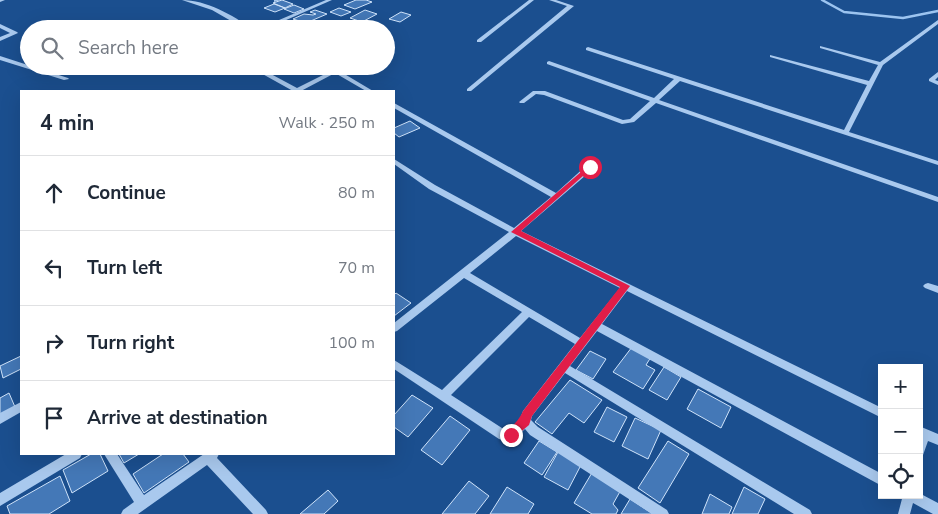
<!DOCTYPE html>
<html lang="en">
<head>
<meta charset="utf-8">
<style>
  :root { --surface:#fff; --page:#f2f2f3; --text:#1f2937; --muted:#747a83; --line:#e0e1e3 }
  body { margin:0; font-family:"Nunito Sans",sans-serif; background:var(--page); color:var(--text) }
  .controls { position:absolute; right:15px; bottom:15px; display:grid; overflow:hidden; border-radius:0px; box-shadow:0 5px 20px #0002 }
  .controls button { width:45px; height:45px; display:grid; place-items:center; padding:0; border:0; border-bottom:1px solid var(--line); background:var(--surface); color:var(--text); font:25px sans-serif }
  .stop { position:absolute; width:15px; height:15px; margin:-11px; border:4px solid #e11d48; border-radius:50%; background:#fff }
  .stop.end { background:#e11d48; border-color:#fff; box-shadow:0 1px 5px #0008 }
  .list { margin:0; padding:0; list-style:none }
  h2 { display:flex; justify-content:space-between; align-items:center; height:65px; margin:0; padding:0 20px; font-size:21px }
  h2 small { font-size:16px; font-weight:400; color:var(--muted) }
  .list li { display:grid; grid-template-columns:32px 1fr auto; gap:15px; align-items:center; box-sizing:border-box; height:75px; padding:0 20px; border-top:1px solid var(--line) }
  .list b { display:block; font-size:19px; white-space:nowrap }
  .list em { font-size:16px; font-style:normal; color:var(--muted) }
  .icon { flex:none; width:28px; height:28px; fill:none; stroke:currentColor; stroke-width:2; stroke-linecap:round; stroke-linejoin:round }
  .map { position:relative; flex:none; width:938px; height:514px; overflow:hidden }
  .search { position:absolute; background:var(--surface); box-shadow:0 5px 20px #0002; left:20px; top:20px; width:375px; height:55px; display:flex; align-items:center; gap:12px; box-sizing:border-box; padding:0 18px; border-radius:28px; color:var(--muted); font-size:19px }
  .panel { position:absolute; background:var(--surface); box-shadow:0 5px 20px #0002; left:20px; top:90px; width:375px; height:365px; border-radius:0px }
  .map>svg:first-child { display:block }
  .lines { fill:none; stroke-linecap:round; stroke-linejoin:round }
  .stream { stroke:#9cc4f0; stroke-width:2.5 }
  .building { fill:#4478b7; stroke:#cfe3fa }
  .minor { fill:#a9c9ee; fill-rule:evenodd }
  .route { fill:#e11d48 }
</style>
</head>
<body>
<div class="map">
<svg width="938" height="514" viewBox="0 0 938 514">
  <rect width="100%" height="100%" fill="#1b4f8f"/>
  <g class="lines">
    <!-- stream -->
    <path class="stream" d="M822 0 844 12 903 18 938 11"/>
  </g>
  <!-- building -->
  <path class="building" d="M282 0 293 4 285 8 273 3Z
    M356 0H366L372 2 355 9 344 5Z
    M274 4 285 8 275 12 264 8Z
    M294 5 304 9 294 13 284 9Z
    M339 8 351 12 341 16 330 12Z
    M315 10 327 14 306 23 293 19 304 14 313 15 316 14 310 12Z
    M365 10 377 14 362 22 350 18Z
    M401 12 411 15 400 22 389 19Z
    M313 23 322 26 318 29H302Z
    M410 121 420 128 399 137 394 133V128Z
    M396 293 411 303 394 316V295Z
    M632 347 651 357 646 365 655 370 643 389 613 372Z
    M590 351 606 359 593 379 576 370Z
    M21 356V369L3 378 0 366Z
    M664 367 681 377 667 400 649 390Z
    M570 380 602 400 584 423 569 413 552 434 535 422Z
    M698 389 731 407 721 428 687 409Z
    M9 393 15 407 0 416V398Z
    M412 395 433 408 408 437 394 427V415Z
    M607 407 627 417 614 442 594 432Z
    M450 416 470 430 442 465 421 450Z
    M635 418 661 430 648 459 622 446Z
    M539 441 557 452 542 475 524 463Z
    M668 441 689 454 660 503 638 488Z
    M558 452 581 465 568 490 544 477Z
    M91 454H100L108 471 72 493 63 470Z
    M119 454H139L124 463Z
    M163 454H183L189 462 144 493 133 474Z
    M593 471 622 488 613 504 618 510 616 514H592L574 503Z
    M60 476 70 501 49 514H10L7 506Z
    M469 481 489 496 475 514H442Z
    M507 487 534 504 528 514H490Z
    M744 487 765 499 758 514H732Z
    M328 490 338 501 324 514H300Z
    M710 494 732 507 729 514H702Z
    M630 499 653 514H621Z"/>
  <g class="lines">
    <!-- minor -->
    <path class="minor" d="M0 0H5L0 2Z
      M182 0C206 0 233 15 252 29H245L212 10Z
      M274 0H281L274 2Z
      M326 0H332L277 24 272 23Z
      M529 0H534L481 42H477V40Z
      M549 0H556L574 6 471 91H467V89L567 6Z
      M938 20V24L883 65 849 132 938 161V165L680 81 659 100 938 197V202L656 103 634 122 622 124 544 95 536 94 524 103H520L519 102 533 91H545L623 120 630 119 650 101 547 64V62L549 61 654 98 674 79 586 50V48L588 47 844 130 867 85 770 57V55L869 81 878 65 820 48V46L880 62Z
      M0 24 17 32 18 33 0 41V37L10 33 0 28Z
      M0 56 68 78 69 79 64 80 0 60Z
      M248 66H256L297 88 331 71 323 66H331L373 91H366L335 73 301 91H293Z
      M938 72V77L935 80 938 81V85L929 81V79Z
      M394 103 556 193 587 165H593V169L521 231 882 408V418L627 291 602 324 882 474V486L597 331 570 366 810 510 812 514H794L565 373 532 416 531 420 538 427 667 510 669 514H652L530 435 525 429C517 437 511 443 499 439L394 369V360L442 390 522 312 464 278 397 331 394 332V323L509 232 429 189 394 164V159L435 185 514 228 551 197 394 108ZM516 236 620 288 580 338 470 273ZM529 317 575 344 523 411 520 419 509 430H505L451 395Z
      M928 283 938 286V293L925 288 923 286 925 284Z
      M21 402V412L0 424V413Z
      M919 426 938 434V445L928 441 923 455 919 456Z
      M66 454H82L80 458 0 506V493Z
      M104 454H117L144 495 204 454H219L217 458 266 510 268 514H253L207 465 138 514H121L123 510 134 502Z
      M919 493 938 503V514H933L913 503 910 514H898L903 495H919Z"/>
  </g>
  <!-- route -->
  <path class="route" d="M588 166 593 167 521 231 630 286 532 416 529 425 511 440 508 438 506 435C511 425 518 423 523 411L620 287 511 232Z"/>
</svg>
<div class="controls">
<button>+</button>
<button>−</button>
<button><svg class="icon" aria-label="locate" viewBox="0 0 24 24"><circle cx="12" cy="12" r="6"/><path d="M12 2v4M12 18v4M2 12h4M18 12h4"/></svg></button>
</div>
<div class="stop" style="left:590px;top:167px"></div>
<div class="stop end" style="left:511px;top:435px"></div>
<div class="search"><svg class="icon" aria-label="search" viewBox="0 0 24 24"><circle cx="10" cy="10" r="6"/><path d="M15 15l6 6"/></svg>Search here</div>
<section class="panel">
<h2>4 min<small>Walk · 250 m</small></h2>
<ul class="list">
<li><svg class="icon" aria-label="ahead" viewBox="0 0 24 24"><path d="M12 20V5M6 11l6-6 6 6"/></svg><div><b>Continue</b></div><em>80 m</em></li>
<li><svg class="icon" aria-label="left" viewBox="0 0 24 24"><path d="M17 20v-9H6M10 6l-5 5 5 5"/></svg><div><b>Turn left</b></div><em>70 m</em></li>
<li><svg class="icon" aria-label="right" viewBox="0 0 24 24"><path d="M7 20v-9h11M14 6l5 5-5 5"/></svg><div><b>Turn right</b></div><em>100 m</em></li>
<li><svg class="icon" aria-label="arrive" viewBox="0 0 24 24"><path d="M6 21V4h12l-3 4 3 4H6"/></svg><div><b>Arrive at destination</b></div></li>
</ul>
</section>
</div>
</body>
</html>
